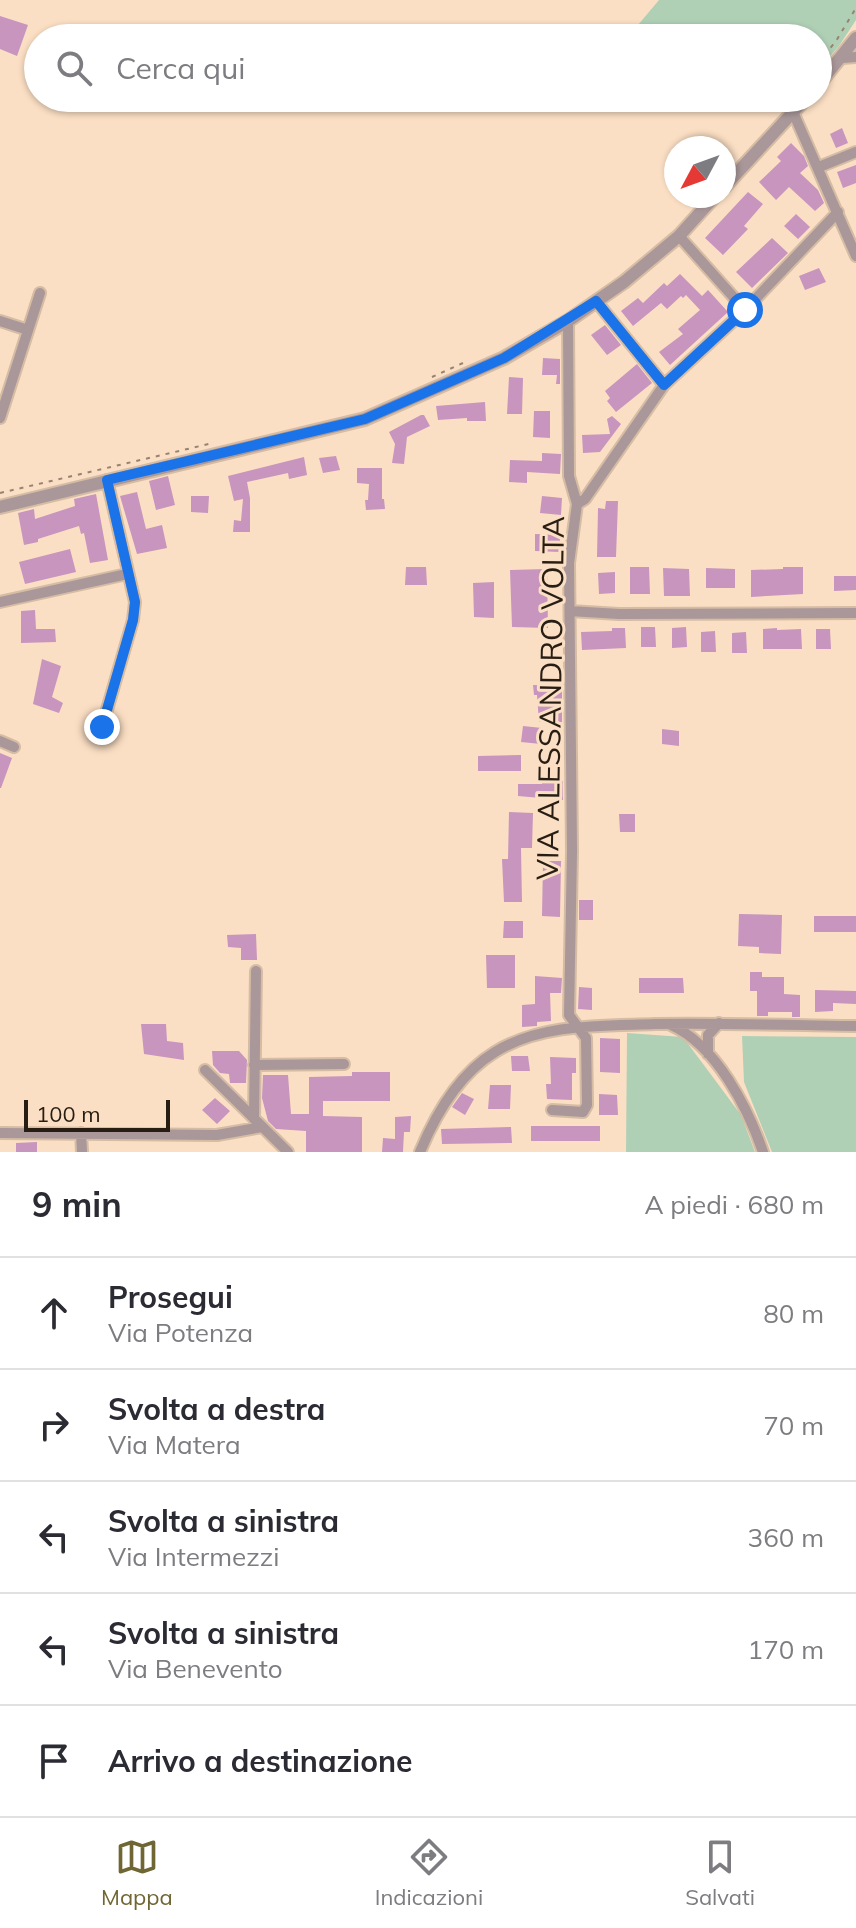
<!DOCTYPE html>
<html lang="it">
<head>
<meta charset="utf-8">
<style>
  :root { --surface:#fff; --page:#f7f7f7; --text:#2b2b33; --muted:#7c7c81; --line:#e1e1e2; --accent:#706633 }
  body { margin:0; font-family:Mulish,sans-serif; background:var(--page); color:var(--text) }
  .compass { position:absolute; left:664px; top:136px; width:72px; height:72px; border-radius:50%; background:var(--surface); box-shadow:0 2px 6px #0004; rotate:229deg }
  .scale { position:absolute; left:24px; bottom:20px; width:146px; box-sizing:border-box; padding-left:8px; border:4px solid #271d13; border-top:0; font-size:22px; line-height:28px; white-space:nowrap; color:#271d13; -webkit-text-stroke:6px #fbdfc4; paint-order:stroke }
  .stop { position:absolute; width:24px; height:24px; margin:-18px; border:6px solid #1a73e8; border-radius:50%; background:#fff }
  .stop.end { background:#1a73e8; border-color:#fff; box-shadow:0 2px 8px #0008 }
  .list { margin:0; padding:0; list-style:none }
  h2 { display:flex; justify-content:space-between; align-items:center; height:104px; margin:0; padding:0 32px; font-size:34px }
  h2 small { font-size:26px; font-weight:400; color:var(--muted) }
  .list li { display:grid; grid-template-columns:52px 1fr auto; gap:24px; align-items:center; box-sizing:border-box; height:112px; padding:0 32px; border-top:2px solid var(--line) }
  .list b { display:block; font-size:30px; white-space:nowrap }
  .list p { margin:0; font-size:26px; white-space:nowrap; color:var(--muted) }
  .list em { font-size:26px; font-style:normal; color:var(--muted) }
  .icon { flex:none; width:44px; height:44px; fill:none; stroke:currentColor; stroke-width:2; stroke-linecap:round; stroke-linejoin:round }
  .map { position:relative; flex:none; width:856px; height:1152px; overflow:hidden }
  .search { position:absolute; background:var(--surface); box-shadow:0 2px 6px #0004; left:24px; right:24px; top:24px; height:88px; display:flex; align-items:center; gap:20px; box-sizing:border-box; padding:0 28px; border-radius:44px; color:var(--muted); font-size:30px }
  .sheet { height:664px; background:var(--surface) }
  nav { display:flex; justify-content:space-around; align-items:center; box-sizing:border-box; height:112px; border-top:2px solid var(--line); background:var(--surface); font-size:22px; color:var(--muted) }
  nav a { display:grid; justify-items:center; gap:4px }
  nav .on { color:var(--accent) }
  .map>svg:first-child { display:block }
  .green { fill:#b0d0b6 }
  .building { fill:#c795be }
  .lines { fill:none; stroke-linecap:round; stroke-linejoin:round }
  .minor-casing { stroke:#d5bca4; stroke-width:14 }
  .tertiary-casing { stroke:#d5bca4; stroke-width:16 }
  .path { stroke:#978370; stroke-width:2; stroke-dasharray:4 6; stroke-linecap:butt }
  .minor { stroke:#a99799; stroke-width:10 }
  .tertiary { stroke:#a99799; stroke-width:12 }
  .route { stroke:#1a73e8; stroke-width:10 }
  .labels { text-anchor:middle; dominant-baseline:central; stroke-width:6; stroke-linejoin:round; paint-order:stroke }
  .street-label { font-size:30px; fill:#271d13; stroke:#fbdfc4 }
</style>
</head>
<body>
<div class="map">
<svg width="856" height="1152" viewBox="0 0 856 1152">
  <rect width="100%" height="100%" fill="#fbdfc4"/>
  <!-- green -->
  <path class="green" d="M659 0H856V20L839 46 818 70V38H627Z
    M627 1033 683 1037 741 1115 755 1152H626Z
    M742 1036 856 1037V1152H772L744 1082Z"/>
  <!-- building -->
  <path class="building" d="M0 16 28 25 17 56 0 49Z
    M842 128 848 143 836 148 830 134Z
    M791 143 804 156 808 166 800 173 818 190 824 203 815 211 789 187 776 200 759 182 781 161 777 157Z
    M856 165V183L843 188 837 172Z
    M748 192 763 204 744 226 748 229 723 255 705 238Z
    M796 214 810 227 798 239 784 226Z
    M772 238 788 253 752 288 736 272Z
    M819 268 826 282 805 290 799 276Z
    M680 274 702 296 708 290 728 312 670 365 659 352 683 334 678 329 700 310 686 295 683 298 681 296 667 309 661 303 633 326 621 311 638 298 643 303 664 283 667 286Z
    M605 325 621 345 607 355 591 335Z
    M543 358 560 359V384H556L557 375H542Z
    M637 364 652 383 616 412 607 401 610 398 605 391Z
    M509 377 523 378 522 414H507Z
    M485 402 486 421H467V418L438 420 436 406Z
    M534 411H550V438L533 437Z
    M421 415H424L430 426 407 437 404 464 392 463 395 444 389 432Z
    M612 416 621 424 600 452 583 453 582 435 610 434 607 419Z
    M542 453 561 454 560 474 527 472V483L509 482 510 460 542 461Z
    M336 456 340 470 323 473 319 458Z
    M304 457 307 475 289 479 288 473 247 482 250 498V532H233L234 520 241 521 243 499 234 501 228 476Z
    M357 468H382V499H384L385 509 366 510 365 500H368L369 484 357 483Z
    M168 476 175 505 156 510 149 481Z
    M137 492 146 529 162 525 167 548 137 554 120 496Z
    M96 494 108 560 90 563 84 533 81 534 79 526 38 539V542L24 545 18 513 34 509 35 519 75 506 74 499Z
    M191 496H209L208 513 191 512Z
    M542 496 562 498 561 515 540 513Z
    M606 501H618L616 557H597L598 508 605 509Z
    M535 534 560 535V552L535 551Z
    M70 549 76 572 25 584 19 562Z
    M406 567H426L427 585H405Z
    M630 567H649L650 594H630Z
    M783 567H803V594L751 597V570L783 569Z
    M663 568 689 569 690 596H664Z
    M706 568 735 569V588H706Z
    M547 569 548 628 512 627 510 570Z
    M615 572V593L599 594 598 573Z
    M834 576H856V590L834 591Z
    M494 582V618L474 617 473 583Z
    M35 610 36 629H55L56 642 21 643V611Z
    M641 627H655L656 647H641Z
    M686 627 687 647 672 648V628Z
    M612 628H625L626 648 582 650 581 632 612 631Z
    M777 628V630L801 629 802 649H763V629Z
    M816 629H830L831 649H816Z
    M715 631 716 652H701V632Z
    M746 632 747 653H732V633Z
    M42 659 61 666 52 697 63 703 59 713 33 704Z
    M533 685 562 686V722H539L537 695H534Z
    M523 726 542 728 541 744 521 742Z
    M662 729 679 731V746L662 744Z
    M0 753 12 758 1 788H0Z
    M521 755V771H478V756Z
    M542 780 563 781V800L518 796V784H542Z
    M509 812 533 813 532 848H521L522 902H504L502 859H508Z
    M619 814H635V832H620Z
    M543 861H561L560 917 542 916Z
    M579 900H593V920H579Z
    M739 914 782 915 781 954 759 953V947L738 946Z
    M814 916H856V932H814Z
    M504 921H523V938H503Z
    M256 934 257 960H241V948L228 947 227 935Z
    M486 955H515V988H487Z
    M750 972H762V977H784V994L800 995V1017H792V1012H768V1016H757V991H750Z
    M535 976 562 978 561 993H550L551 1021 537 1022V1026L522 1027V1005L535 1004Z
    M639 978H683L684 993H639Z
    M579 987 592 988V1010L578 1009Z
    M815 990 856 991V1004L833 1003V1011L815 1012Z
    M141 1024H166L167 1041 183 1043 184 1060 144 1054Z
    M600 1038 620 1039V1073L600 1072Z
    M212 1051H239L247 1060 246 1083H230L229 1074 220 1073 213 1065Z
    M511 1056H528L530 1071H512Z
    M550 1057 576 1058V1073H572V1100L547 1099 546 1084H551Z
    M352 1072H390V1101H323V1116L362 1117V1152H306V1131L276 1129 268 1121 262 1098 263 1075H288L291 1114H309V1077L352 1076Z
    M490 1085H511L510 1109H488Z
    M462 1093 474 1099 465 1115 452 1107Z
    M599 1094 617 1095 618 1115H599Z
    M215 1098 230 1111 217 1124 202 1110Z
    M411 1116 410 1132H404L403 1152H382L383 1138 395 1139V1117Z
    M531 1126H600V1141H531Z
    M511 1127 512 1143 442 1144 441 1129Z
    M37 1142V1152H16V1143Z"/>
  <g class="lines">
    <defs>
      <path id="minor" d="M842 58 856 57
        M793 112 856 256
        M819 167 856 152
        M679 236 745 310
        M596 301 664 385
        M0 321 28 330
        M0 418 40 293
        M577 504 585 499 664 385 745 310 838 212
        M0 602 127 574
        M570 611 619 614 856 613
        M102 727 133 620 135 602 107 480
        M0 741 14 747
        M671 1025C716 1045 748 1108 763 1152
        M708 1054V1035L719 1023
        M254 1065 344 1064
        M205 1070 288 1152
        M552 1110 583 1112 587 1105 586 1038 569 1015 572 851 569 563 577 504 569 476 568 321
        M254 1119 256 971
        M0 1133 217 1135 262 1127
        M81 1133 82 1152
        M420 1152C436 1113 459 1074 495 1052 542 1023 602 1026 655 1024 722 1023 789 1025 856 1026"/>
      <path id="tertiary" d="M818 85 856 38
        M724 187 806 98
        M0 507 365 419 504 358 568 321 624 282 679 236 715 196"/>
    </defs>
    <!-- minor casing -->
    <use href="#minor" class="minor-casing"/>
    <!-- tertiary casing -->
    <use href="#tertiary" class="tertiary-casing"/>
    <!-- path -->
    <path class="path" d="M818 63 836 41 856 8
      M432 377 463 363
      M0 493 213 443"/>
    <!-- minor -->
    <use href="#minor" class="minor"/>
    <!-- tertiary -->
    <use href="#tertiary" class="tertiary"/>
  </g>
  <g class="lines">
    <!-- route -->
    <path class="route" d="M102 727 133 620 135 602 107 480 365 419 504 358 596 301 664 385 745 310"/>
  </g>
  <g class="labels">
    <!-- street labels -->
    <g class="street-label">
      <text transform="translate(550 698) rotate(-89)">VIA ALESSANDRO VOLTA</text>
    </g>
  </g>
</svg>
<svg class="compass" viewBox="-18 -18 36 36"><path d="M0-13l5 13h-10z" fill="#e53935"/><path d="M0 13l5-13h-10z" fill="#7c7c81"/></svg>
<div class="scale">100 m</div>
<div class="stop" style="left:745px;top:310px"></div>
<div class="stop end" style="left:102px;top:727px"></div>
<div class="search"><svg class="icon" aria-label="search" viewBox="0 0 24 24"><circle cx="10" cy="10" r="6"/><path d="M15 15l6 6"/></svg>Cerca qui</div>
</div>
<section class="sheet">
<h2>9 min<small>A piedi · 680 m</small></h2>
<ul class="list">
<li><svg class="icon" aria-label="ahead" viewBox="0 0 24 24"><path d="M12 20V5M6 11l6-6 6 6"/></svg><div><b>Prosegui</b><p>Via Potenza</p></div><em>80 m</em></li>
<li><svg class="icon" aria-label="right" viewBox="0 0 24 24"><path d="M7 20v-9h11M14 6l5 5-5 5"/></svg><div><b>Svolta a destra</b><p>Via Matera</p></div><em>70 m</em></li>
<li><svg class="icon" aria-label="left" viewBox="0 0 24 24"><path d="M17 20v-9H6M10 6l-5 5 5 5"/></svg><div><b>Svolta a sinistra</b><p>Via Intermezzi</p></div><em>360 m</em></li>
<li><svg class="icon" aria-label="left" viewBox="0 0 24 24"><path d="M17 20v-9H6M10 6l-5 5 5 5"/></svg><div><b>Svolta a sinistra</b><p>Via Benevento</p></div><em>170 m</em></li>
<li><svg class="icon" aria-label="arrive" viewBox="0 0 24 24"><path d="M6 21V4h12l-3 4 3 4H6"/></svg><div><b>Arrivo a destinazione</b></div></li>
</ul>
</section>
<nav>
<a class="on"><svg class="icon" aria-label="map" viewBox="0 0 24 24"><path d="M3 6l6-2 6 2 6-2v14l-6 2-6-2-6 2zM9 4v14M15 6v14"/></svg>Mappa</a>
<a><svg class="icon" aria-label="directions" viewBox="0 0 24 24"><path d="M12 3l9 9-9 9-9-9zM9 14v-3h6M13 9l2 2-2 2"/></svg>Indicazioni</a>
<a><svg class="icon" aria-label="saved" viewBox="0 0 24 24"><path d="M7 4h10v16l-5-4-5 4z"/></svg>Salvati</a>
</nav>
</body>
</html>
